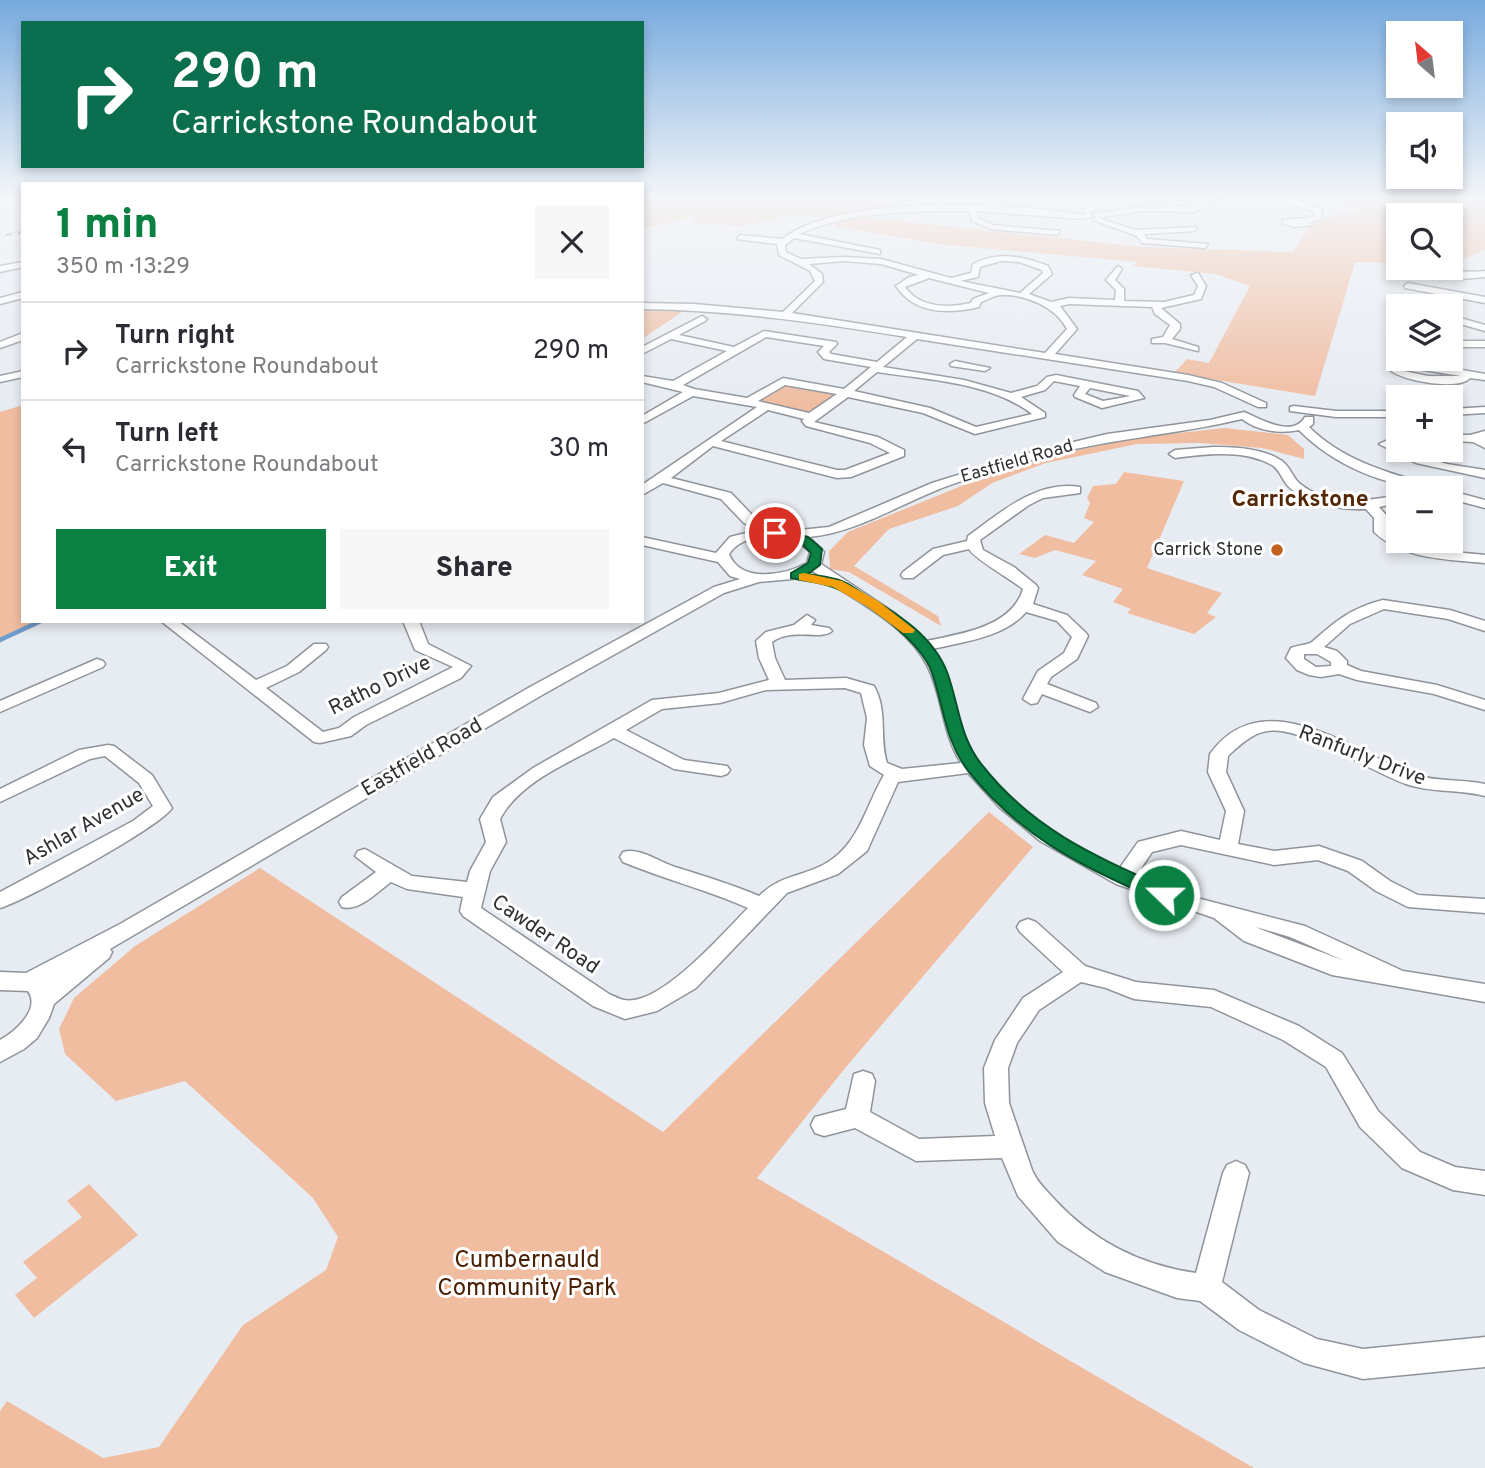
<!DOCTYPE html>
<html lang="en">
<head>
<meta charset="utf-8">
<style>
	body { margin:0; font-family:Overpass,sans-serif; background:#f7f7f7; color:#2b2b33; height:100vh; display:flex; flex-direction:column; font-size:26px; white-space:nowrap }
	* { box-sizing:border-box; margin:0 }
	p { font-size:23px; color:#7c7c81 }
	.icon { flex:none; width:38px; height:38px; fill:none; stroke:currentColor; stroke-width:2; stroke-linecap:round; stroke-linejoin:round }
	.map { position:relative; flex:1; overflow:hidden }
	.sheet { position:absolute; left:21px; top:182px; width:623px; height:441px; display:flex; flex-direction:column; background:#fff; border-radius:0px; box-shadow:0 4px 10px #0003 }
	.sheet>* { flex:none }
	.guide { position:absolute; left:21px; top:21px; width:623px; height:147px; border-radius:0px; box-shadow:0 4px 10px #0003; background:#0b6e4f; color:#fff; overflow:hidden }
	.needle { width:46px; rotate:332deg }
	.fabs { position:absolute; left:1386px; top:21px; display:grid; gap:14px }
	.fabs a { display:grid; place-items:center; width:77px; height:77px; border-radius:0px; background:#fff; box-shadow:0 4px 10px #0003; font-size:35px }
	.pin { position:absolute; display:grid; place-items:center; width:60px; height:60px; color:#fff; margin:-30px; border:4px solid #fff; border-radius:50%; box-shadow:0 2px 7px #0007 }
	.me { position:absolute; width:77px; margin:-38px; rotate:292deg; stroke-linejoin:round; filter:drop-shadow(0 0 5px #0008) }
	.turn { display:flex; align-items:center; gap:24px; height:147px; padding:0 35px; font-size:32px }
	.turn .icon { width:91px; height:91px; stroke-width:2.5 }
	.turn b { display:block; font-size:49px; line-height:60px }
	.round { display:grid; place-items:center; flex:none; width:74px; height:74px; border-radius:0px; background:#f7f7f7 }
	.summary { display:flex; align-items:center; justify-content:space-between; height:119px; padding:0 35px }
	h1 { font-size:42px; font-weight:800; line-height:52px; color:#0b8043 }
	.action { display:flex; gap:14px; margin-top:auto; padding:14px 35px }
	.action a { flex:1; height:80px; border-radius:0px; background:#0b8043; color:#fff; font-size:28px; font-weight:800; line-height:80px; text-align:center }
	.action a+a { background:#f7f7f7; color:#2b2b33 }
	ul { padding:0; list-style:none }
	li { display:flex; align-items:center; gap:21px; height:98px; padding:0 35px; border-top:2px solid #e1e1e2 }
	li div { flex:1 }
	li b { display:block; font-size:26px }
	li em { font-style:normal }
	.map>svg:first-child { display:block }
	.green { fill:#f0bda1 }
	.lines { fill:none; stroke-linecap:round; stroke-linejoin:round }
	.stream { stroke:#6e9ccf; stroke-width:4.5 }
	.minor-casing { stroke:#8f949a; stroke-width:3 }
	.minor { fill:#fff; fill-rule:evenodd }
	.rail-casing { stroke:#777b7e; stroke-width:2.5 }
	.rail { stroke:#fff; stroke-width:2; stroke-dasharray:6; stroke-linecap:butt }
	.route { fill:#0b8043; stroke:#07532c; stroke-width:2 }
	.slow { fill:#f59e0b }
	.poi-dot { fill:#c1611c; stroke:#fff; stroke-width:2.5 }
	.labels { text-anchor:middle; dominant-baseline:central; stroke-width:6; stroke-linejoin:round; paint-order:stroke }
	.far-street-label { font-size:18px; fill:#2e3032; stroke:#fff }
	.far-poi-label { font-size:18px; fill:#2e3032; stroke:#fff; text-anchor:end }
	.street-label { font-size:21px; fill:#2e3032; stroke:#fff }
	.far-district-label { font-size:23px; font-weight:bold; fill:#532605; stroke:#fff }
	.near-park-label { font-size:24px; fill:#4a2104; stroke:#fff }
</style>
</head>
<body>
<div class="map">
<svg width="1485" height="1468" viewBox="0 0 1485 1468">
	<rect width="100%" height="100%" fill="#e7ecf2"/>
	<path class="green" d="M 642,198 L 917,198 L 886,200 L 892,211 L 828,217 L 782,217 L 741,226 L 697,223 L 691,220 L 696,218 L 693,217 L 642,229 Z
		M 1327,198 L 1485,198 L 1485,250 L 1451,264 L 1451,215 L 1398,215 L 1398,263 L 1347,262 L 1355,263 L 1315,396 L 1174,373 L 1187,359 L 1209,363 L 1250,286 L 1216,274 L 1132,266 L 1138,262 L 938,244 L 834,226 L 835,221 L 862,217 L 1142,247 L 1293,252 L 1313,222 L 1362,209 Z
		M 642,309 L 647,310 L 685,310 L 642,339 Z
		M 784,384 L 830,392 L 834,396 L 817,406 L 818,408 C 802,416 781,407 764,403 L 761,399 L 779,390 L 778,388 Z
		M 23,405 L 23,621 L 39,621 L 36,626 L 0,642 L 0,412 Z
		M 1225,428 L 1288,435 L 1304,449 L 1304,459 L 1262,448 L 1200,443 L 1137,444 L 1046,463 L 992,483 L 958,506 L 889,529 L 854,566 L 938,616 L 941,626 L 849,572 L 830,569 L 829,551 L 848,532 L 991,474 L 1072,451 L 1142,437 Z
		M 1124,472 L 1184,481 L 1147,568 L 1222,593 L 1207,613 L 1216,617 L 1194,634 L 1127,613 L 1131,609 L 1113,602 L 1123,589 L 1082,575 L 1096,561 L 1055,550 L 1035,558 L 1019,554 L 1045,535 L 1074,543 L 1094,522 L 1084,518 L 1090,503 L 1087,498 L 1093,486 L 1116,484 Z
		M 989,812 L 1033,847 L 846,1067 L 757,1178 L 1254,1468 L 0,1468 L 0,1411 L 7,1401 L 103,1458 L 159,1447 L 243,1325 L 326,1270 L 338,1237 L 313,1198 L 185,1081 L 116,1101 L 65,1054 L 59,1029 L 74,998 L 135,946 L 260,868 L 663,1132 Z
		M 89,1184 L 138,1235 L 34,1318 L 15,1295 L 37,1278 L 23,1262 L 82,1217 L 67,1201 Z"/>
	<g class="lines">
		<path class="stream" d="M 0,640 L 41,621"/>
		<g class="minor-casing">
			<path id="minor" d="M 1100,198 L 1107,198 L 1101,207 L 1090,212 L 1091,217 L 1082,219 L 976,211 L 978,218 L 993,225 L 1060,231 L 1057,235 L 991,229 L 972,221 L 969,211 C 912,211 852,211 799,234 L 880,250 L 880,254 L 794,238 L 785,245 L 786,252 L 801,259 L 844,257 L 881,259 L 951,278 L 971,273 L 973,264 C 997,251 1023,256 1048,266 L 1052,274 L 1029,294 L 1051,302 L 1069,298 L 1115,300 L 1116,290 L 1106,280 L 1118,266 L 1122,269 L 1115,280 L 1124,289 L 1124,301 L 1164,302 L 1194,295 L 1198,286 L 1191,275 L 1198,273 L 1206,286 L 1201,299 L 1161,308 L 1180,324 L 1180,329 L 1172,339 L 1198,347 L 1198,351 L 1165,343 L 1152,343 L 1152,339 L 1163,337 L 1170,325 L 1155,314 L 1152,307 L 1069,304 L 1060,306 L 1077,329 L 1055,354 L 1188,375 L 1222,383 L 1266,403 L 1266,407 L 1258,407 L 1214,387 L 1188,381 L 917,339 L 883,367 L 964,380 L 1011,393 L 1037,386 L 1047,377 L 1056,375 L 1138,391 L 1144,398 L 1102,408 L 1075,397 L 1074,395 L 1080,386 L 1054,381 L 1045,390 L 1021,397 L 1045,413 L 1045,417 L 975,434 L 923,413 L 848,397 L 814,422 L 878,437 L 904,450 L 904,456 L 851,477 L 837,478 L 713,446 L 671,478 L 731,493 L 754,517 L 778,529 L 790,531 L 829,527 L 932,483 L 1032,452 L 1107,434 L 1210,420 L 1244,412 C 1259,418 1293,439 1305,417 L 1313,417 L 1313,424 L 1309,427 C 1342,460 1388,473 1431,485 L 1433,488 C 1386,488 1332,464 1299,430 C 1279,434 1258,431 1242,419 C 1175,435 1105,439 1039,458 C 1005,468 969,477 937,490 C 895,507 854,533 809,537 L 824,552 L 821,564 L 896,614 L 926,641 C 960,634 1012,627 1023,589 C 1012,580 973,558 969,549 L 943,555 L 913,578 L 903,578 L 901,575 L 903,572 L 933,549 L 967,541 L 968,536 C 1000,513 1036,480 1080,487 L 1080,493 L 1043,498 L 1029,505 L 980,540 L 983,550 L 1014,567 L 1036,585 L 1038,588 L 1033,604 L 1067,615 L 1086,633 L 1088,636 L 1077,659 L 1051,677 L 1047,684 L 1096,703 L 1098,707 L 1090,712 L 1042,694 L 1037,703 L 1031,704 L 1023,699 L 1038,671 L 1064,653 L 1072,637 L 1057,621 L 1026,612 C 1005,637 963,642 933,649 C 954,676 953,709 966,739 C 992,800 1062,841 1119,869 L 1138,842 L 1181,831 L 1220,840 L 1226,811 L 1208,772 L 1210,754 C 1264,679 1354,753 1416,775 C 1437,782 1462,779 1485,784 L 1485,796 C 1459,789 1431,793 1406,784 C 1370,772 1302,725 1267,731 C 1253,733 1241,744 1231,753 L 1228,756 L 1226,772 L 1244,811 L 1238,844 L 1274,851 L 1319,846 L 1362,861 L 1390,881 L 1418,895 L 1485,899 L 1485,913 L 1408,907 L 1376,891 L 1348,871 L 1318,860 L 1274,865 L 1181,845 L 1152,852 L 1136,876 L 1193,897 L 1305,926 L 1403,971 L 1485,984 L 1485,1002 L 1332,975 L 1244,941 L 1214,918 L 1116,884 L 1040,841 L 999,807 L 968,773 L 898,782 L 867,851 L 838,874 L 787,893 L 696,988 L 657,1011 L 625,1019 L 593,1006 L 463,916 L 460,911 L 463,897 L 407,889 L 391,882 C 377,892 359,912 342,907 L 339,902 L 342,897 L 376,872 L 355,856 L 358,851 L 365,849 L 412,876 L 467,882 L 470,871 L 486,842 L 480,819 L 493,797 L 533,768 L 652,700 L 719,693 L 769,680 L 759,658 L 756,641 L 766,632 L 794,625 L 807,615 L 815,620 L 811,625 L 829,628 L 832,631 C 821,641 793,627 772,642 L 775,658 L 785,680 L 846,678 L 874,686 C 888,711 879,737 887,763 L 902,769 L 961,763 C 942,733 943,698 928,667 C 906,622 851,600 813,571 L 792,579 L 759,582 L 724,593 L 542,695 L 110,949 L 112,952 L 109,958 L 54,1004 L 49,1018 L 37,1038 L 24,1049 L 0,1062 L 0,1040 C 15,1032 41,1009 28,991 L 0,990 L 0,972 L 26,973 L 120,924 L 530,687 L 714,587 L 740,579 L 730,576 L 718,562 L 642,545 L 642,537 L 716,553 L 730,537 L 758,530 L 744,523 L 721,499 L 663,483 L 642,495 L 642,485 L 757,407 L 693,396 L 642,424 L 642,416 L 683,392 L 642,382 L 642,376 L 673,381 L 727,351 L 671,339 L 642,354 L 642,347 L 702,316 L 707,319 L 705,321 L 679,335 L 734,347 L 764,331 L 836,342 L 837,344 L 829,352 L 831,354 L 877,362 L 907,337 C 819,323 732,310 642,309 L 642,303 L 694,304 L 783,312 L 815,281 L 810,271 L 779,255 L 777,244 L 737,239 L 740,235 L 782,239 C 842,193 1010,203 1085,215 L 1083,209 ZM 844,261 L 881,264 L 919,275 L 909,277 L 896,286 C 915,315 949,314 979,307 L 981,302 C 987,300 995,295 1001,295 C 1025,294 1056,307 1067,329 L 1045,353 L 792,313 L 823,282 L 822,274 L 809,264 ZM 1001,261 L 1019,262 L 1042,270 L 1043,273 L 1020,293 L 960,281 L 978,277 L 980,267 ZM 929,278 L 989,293 L 973,299 L 971,303 C 948,308 920,308 905,287 ZM 766,337 L 824,346 L 818,352 L 824,359 L 871,367 L 844,389 L 783,378 L 747,398 L 694,389 L 683,385 ZM 877,372 C 928,380 991,382 1032,414 L 976,427 L 930,408 L 854,391 ZM 785,385 L 837,394 L 809,413 L 758,401 ZM 1090,388 L 1130,396 L 1131,396 L 1103,401 L 1085,394 ZM 768,410 L 804,419 L 802,421 L 806,426 L 870,443 L 890,453 L 845,470 L 837,470 L 721,441 ZM 772,537 C 787,538 799,541 810,552 L 807,563 C 785,575 741,584 729,554 C 739,539 755,537 772,537 ZM 845,688 L 861,693 L 867,718 L 864,745 L 870,766 L 884,775 C 865,807 859,846 823,865 C 799,877 779,876 759,896 C 731,884 704,876 675,867 C 659,862 640,847 623,852 L 620,857 L 623,862 C 664,879 707,890 748,908 C 724,932 660,1007 624,1000 C 619,999 614,996 609,994 L 481,908 L 490,871 L 506,842 L 500,819 C 521,779 576,760 614,738 L 674,769 L 721,776 L 727,774 L 730,770 L 727,766 L 684,760 L 626,730 L 662,709 L 720,703 L 766,690 ZM 1256,927 L 1290,937 L 1345,961 L 1260,929 Z
				M 1179,198 L 1199,202 L 1244,198 L 1207,205 L 1194,212 L 1142,211 L 1098,218 L 1135,230 L 1197,227 L 1194,231 L 1144,234 L 1147,239 L 1208,244 L 1205,248 L 1142,243 L 1137,236 L 1093,220 L 1096,218 L 1094,214 L 1142,207 L 1197,206 Z
				M 1272,198 L 1296,200 L 1322,209 L 1321,218 L 1310,223 L 1312,225 L 1295,227 L 1283,224 L 1283,220 C 1294,217 1303,220 1314,217 L 1315,212 Z
				M 23,262 L 23,267 L 0,272 L 0,266 Z
				M 1420,268 C 1443,267 1460,274 1485,271 L 1485,277 L 1462,279 Z
				M 1408,283 L 1485,297 L 1485,303 L 1405,288 L 1404,286 Z
				M 23,292 L 23,298 L 0,304 L 0,298 Z
				M 1451,319 L 1464,319 L 1485,325 L 1485,331 L 1464,325 L 1451,325 Z
				M 23,333 L 23,340 L 0,348 L 0,342 Z
				M 1451,341 L 1485,341 L 1485,347 L 1451,347 Z
				M 955,361 L 990,368 L 985,371 L 951,366 L 950,364 Z
				M 1417,362 L 1485,374 L 1485,380 L 1470,378 C 1459,391 1402,381 1390,370 L 1402,364 ZM 1417,369 L 1461,376 L 1428,376 L 1404,371 Z
				M 23,371 L 23,377 L 0,382 L 0,376 Z
				M 1294,406 L 1336,411 L 1398,411 L 1398,417 L 1336,417 L 1290,411 L 1290,407 Z
				M 1485,407 L 1485,413 L 1451,415 L 1451,409 Z
				M 1485,431 L 1485,448 L 1473,442 L 1451,441 L 1451,435 L 1470,435 Z
				M 1398,435 L 1398,443 L 1395,444 L 1398,450 L 1447,464 L 1485,470 L 1485,478 L 1416,463 L 1379,444 Z
				M 1213,447 C 1235,447 1263,448 1282,461 C 1290,467 1292,476 1299,483 C 1326,506 1366,502 1398,495 L 1398,503 L 1379,507 L 1388,517 L 1386,528 C 1412,552 1449,551 1485,555 L 1485,563 C 1446,559 1404,560 1374,532 L 1374,518 L 1366,509 C 1341,510 1307,505 1289,487 C 1282,480 1280,470 1272,465 C 1244,449 1205,454 1175,458 L 1169,454 L 1175,450 Z
				M 1451,491 L 1485,500 L 1485,508 L 1451,499 Z
				M 1383,600 L 1450,610 L 1485,621 L 1485,631 L 1448,619 L 1384,609 L 1350,624 L 1324,647 L 1337,651 L 1347,661 L 1347,665 L 1361,671 L 1437,685 L 1485,700 L 1485,710 L 1434,694 L 1357,680 L 1339,674 L 1321,677 L 1309,675 L 1297,670 L 1286,658 L 1291,648 C 1298,645 1308,645 1312,642 C 1336,621 1351,608 1383,600 ZM 1304,654 L 1317,654 L 1331,662 L 1331,666 L 1316,667 L 1304,659 Z
				M 161,621 L 178,621 L 256,680 L 287,666 L 314,644 L 326,644 L 328,647 L 326,650 L 299,672 L 266,688 L 323,732 L 339,728 L 354,717 L 453,667 L 415,650 L 403,621 L 419,621 L 428,644 L 471,666 L 461,678 L 366,725 L 351,736 L 320,743 L 314,742 Z
				M 97,659 L 103,661 L 105,664 L 103,667 L 0,712 L 0,701 Z
				M 108,745 L 114,746 L 152,775 L 172,808 C 160,827 25,901 0,908 L 0,892 L 133,821 L 153,806 L 139,783 L 105,756 L 90,759 L 0,802 L 0,789 L 79,750 Z
				M 1028,919 L 1036,922 L 1085,966 L 1136,982 L 1214,990 L 1299,1026 L 1342,1053 L 1378,1111 L 1420,1152 L 1455,1167 L 1485,1171 L 1485,1195 L 1453,1190 L 1402,1168 L 1360,1127 L 1326,1067 L 1283,1040 L 1211,1007 L 1134,999 L 1106,988 L 1081,982 L 1039,1010 L 1017,1043 L 1008,1068 L 1009,1103 L 1032,1170 C 1037,1182 1046,1190 1055,1200 C 1093,1241 1140,1265 1196,1273 L 1223,1173 L 1227,1165 L 1236,1161 L 1245,1165 L 1249,1173 L 1222,1282 L 1259,1310 L 1317,1339 L 1363,1349 L 1485,1337 L 1485,1367 L 1363,1379 L 1304,1363 L 1239,1330 L 1200,1301 L 1177,1298 L 1105,1272 L 1058,1242 L 1018,1196 L 1002,1158 L 916,1161 L 855,1128 L 824,1136 L 815,1133 L 811,1125 L 815,1117 L 846,1109 L 854,1074 L 863,1071 L 872,1074 L 875,1081 L 870,1112 L 919,1139 L 995,1136 L 985,1103 L 984,1068 L 995,1040 L 1023,998 L 1063,972 L 1020,932 L 1017,927 L 1020,922 Z"/>
		</g>
		<use href="#minor" class="minor"/>
		<g class="rail-casing">
			<path id="rail" d="M 0,236 L 23,232"/>
		</g>
		<use href="#rail" class="rail"/>
	</g>
	<linearGradient id="sky" x2="0" y2="1"><stop stop-color="#77aade"/><stop offset="0.49" stop-color="#f4f6f9"/><stop offset="1" stop-color="#f4f6f9" stop-opacity="0"/></linearGradient>
	<rect width="1485" height="404" fill="url(#sky)"/>
	<path class="route" d="M 775,529 L 808,537 L 822,549 L 820,565 L 808,574 C 818,576 829,577 839,580 C 849,583 858,591 867,596 C 898,614 933,636 947,672 C 959,704 959,737 982,765 C 1034,831 1097,857 1171,890 L 1173,895 L 1171,900 L 1157,900 C 1080,864 1025,841 969,772 C 945,742 944,707 932,673 C 922,642 863,598 833,587 C 820,582 804,581 791,578 L 791,573 L 808,563 L 811,553 L 800,542 L 770,535 L 769,533 Z"/>
	<path class="slow" d="M 804,573 L 842,581 L 878,601 L 915,630 L 913,633 L 903,633 L 868,607 L 833,587 L 799,580 L 799,574 Z"/>
	<circle class="poi-dot" cx="1277" cy="550" r="7"/>
	<g class="labels">
		<g class="far-street-label">
			<text transform="translate(1017 462) rotate(-16)">Eastfield Road</text>
		</g>
		<g class="far-poi-label">
			<text x="1263" y="550">Carrick Stone</text>
		</g>
		<g class="street-label">
			<text transform="translate(380 686) rotate(-26)">Ratho Drive</text>
			<text transform="translate(1362 756) rotate(21)">Ranfurly Drive</text>
			<text transform="translate(422 758) rotate(-30)">Eastfield Road</text>
			<text transform="translate(84 827) rotate(-30)">Ashlar Avenue</text>
			<text transform="translate(545 935) rotate(34)">Cawder Road</text>
		</g>
		<g class="far-district-label">
			<text x="1300" y="500">Carrickstone</text>
		</g>
		<g class="near-park-label">
			<text x="527" y="1261">Cumbernauld<tspan x="527" dy="28">Community Park</tspan></text>
		</g>
	</g>
</svg>
<div class="fabs">
<a><svg class="needle" viewBox="-14 -14 28 28"><path d="M0-13l5 13h-10z" fill="#e53935"/><path d="M0 13l5-13h-10z" fill="#7c7c81"/></svg></a>
<a><svg class="icon" aria-label="sound" viewBox="0 0 24 24"><path d="M4 9h4l5-4v14l-5-4H4zM17 9q2 3 0 6"/></svg></a>
<a><svg class="icon" aria-label="search" viewBox="0 0 24 24"><circle cx="10" cy="10" r="6"/><path d="M15 15l6 6"/></svg></a>
<a><svg class="icon" aria-label="layers" viewBox="0 0 24 24"><path d="M12 4l9 5-9 5-9-5zM3 14l9 5 9-5"/></svg></a>
<a>+</a>
<a>−</a>
</div>
<div class="pin" style="left:775px;top:533px;background:#d93025"><svg class="icon" aria-label="arrive" viewBox="0 0 24 24"><path d="M6 21V4h12l-3 4 3 4H6"/></svg></div>
<svg class="me" style="left:1164px;top:895px" viewBox="-20 -20 40 40"><circle r="17" fill="#0b8043" stroke="#fff" stroke-width="3"/><path d="M0-11L8 9 0 5-8 9z" fill="#fff"/></svg>
<div class="guide">
<div class="turn"><svg class="icon" aria-label="right" viewBox="0 0 24 24"><path d="M7 20v-9h11M14 6l5 5-5 5"/></svg><div><b>290 m</b>Carrickstone Roundabout</div></div>
</div>
<section class="sheet">
<div class="summary"><div><h1>1 min</h1><p>350 m · 13:29</p></div><a class="round"><svg class="icon" aria-label="close" viewBox="0 0 24 24"><path d="M6 6l12 12M18 6L6 18"/></svg></a></div>
<ul>
<li><svg class="icon" aria-label="right" viewBox="0 0 24 24"><path d="M7 20v-9h11M14 6l5 5-5 5"/></svg><div><b>Turn right</b><p>Carrickstone Roundabout</p></div><em>290 m</em></li>
<li><svg class="icon" aria-label="left" viewBox="0 0 24 24"><path d="M17 20v-9H6M10 6l-5 5 5 5"/></svg><div><b>Turn left</b><p>Carrickstone Roundabout</p></div><em>30 m</em></li>
</ul>
<div class="action"><a>Exit</a><a>Share</a></div>
</section>
</div>
</body>
</html>
